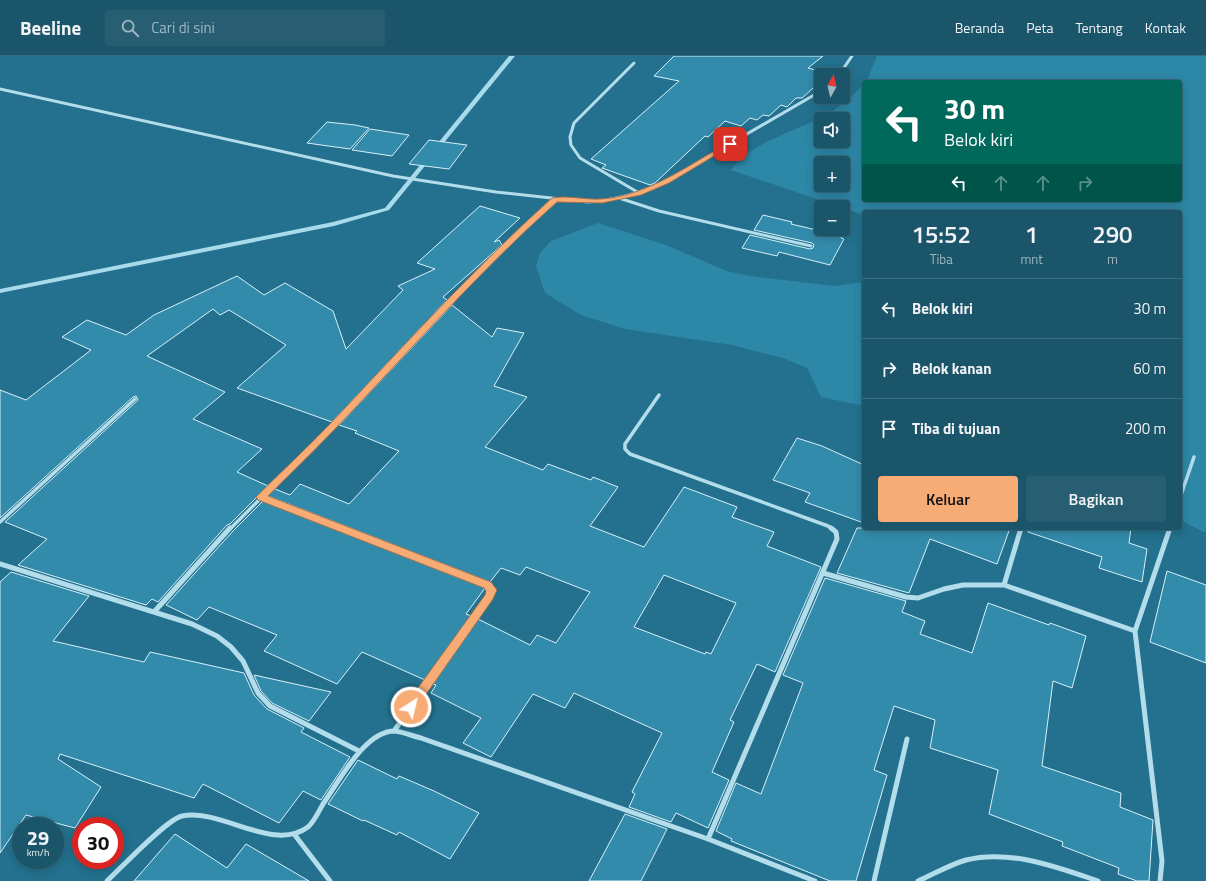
<!DOCTYPE html>
<html lang="id">
<head>
<meta charset="utf-8">
<style>
	body { margin:0; font-family:"Titillium Web",sans-serif; background:#275e72; color:#f1f3f6; height:100vh; display:flex; flex-direction:column; font-size:15px; white-space:nowrap }
	* { box-sizing:border-box; margin:0 }
	p { font-size:13px; color:#9fb7c1 }
	.icon { flex:none; width:22px; height:22px; fill:none; stroke:currentColor; stroke-width:2; stroke-linecap:round; stroke-linejoin:round }
	.map { position:relative; flex:1; overflow:hidden }
	.side { position:absolute; left:862px; top:154px; width:320px; height:320px; display:flex; flex-direction:column; background:#1a556a; border-radius:4px; box-shadow:0 2px 10px #0003,0 0 0 1px #386b7e }
	.side>* { flex:none }
	.top-card { position:absolute; left:862px; top:24px; width:320px; height:122px; border-radius:4px; box-shadow:0 2px 10px #0003,0 0 0 1px #386b7e; background:#00695c; color:#fff; overflow:hidden }
	.needle { width:26px; rotate:8deg }
	.tools { position:absolute; left:814px; top:12px; display:grid; gap:8px }
	.tools a { display:grid; place-items:center; width:36px; height:36px; border-radius:4px; background:#1a556a; box-shadow:0 2px 10px #0003,0 0 0 1px #386b7e; font-size:20px }
	.speed { position:absolute; left:12px; top:761px; display:flex; gap:8px; font-size:20px; font-weight:700; text-align:center }
	.speed>* { display:grid; place-content:center; width:52px; height:52px; border-radius:50%; background:#1a556a; box-shadow:0 2px 10px #0003,0 0 0 1px #386b7e; line-height:1 }
	.speed small { font-size:10px; font-weight:400 }
	.speed .limit { border:6px solid #d22; background:#fff; color:#111 }
	.pin { position:absolute; display:grid; place-items:center; width:34px; height:34px; color:#fff; margin:-17px; border-radius:8px; box-shadow:0 2px 6px #0006 }
	.me { position:absolute; width:44px; margin:-22px; rotate:35deg; stroke-linejoin:round; filter:drop-shadow(0 0 3px #0008) }
	.turn { display:flex; align-items:center; gap:14px; height:84px; padding:0 16px; font-size:18px }
	.turn .icon { width:52px; height:52px; stroke-width:2.5 }
	.turn b { display:block; font-size:28px; line-height:34px }
	.lanes { display:flex; align-items:center; height:38px; padding:0 16px; background:#0003; justify-content:center; gap:20px; direction:ltr }
	.lanes .off { opacity:.35 }
	.eta { display:flex; justify-content:space-evenly; align-items:center; height:68px; text-align:center }
	.eta b { font-size:24px; font-weight:600; line-height:28px }
	.primary-button { display:flex; gap:8px; margin-top:auto; padding:8px 16px }
	.primary-button a { flex:1; height:46px; border-radius:4px; background:#f7ac75; color:#111; font-size:16px; font-weight:600; line-height:46px; text-align:center }
	.primary-button a+a { background:#275e72; color:#f1f3f6 }
	ul { padding:0; list-style:none }
	li { display:flex; align-items:center; gap:12px; height:60px; padding:0 16px; border-top:1px solid #386b7e }
	li div { flex:1 }
	li b { display:block; font-size:15px }
	li em { font-style:normal }
	header { display:flex; align-items:center; gap:24px; box-sizing:border-box; height:56px; padding:0 20px; background:#1a556a; border-bottom:1px solid #386b7e }
	header strong { font-size:19px }
	nav { display:flex; gap:22px; margin-inline-start:auto; font-size:14px }
	.search { width:280px; height:36px; background:#275e72; display:flex; align-items:center; gap:10px; box-sizing:border-box; padding:0 14px; border-radius:4px; color:#9fb7c1; font-size:15px }
	.map>svg:first-child { display:block }
	.green { fill:#2d87a6; fill-rule:evenodd }
	.lines { fill:none; stroke-linecap:round; stroke-linejoin:round }
	.stream { fill:#a7dbec; fill-rule:evenodd }
	.building { fill:#338bab; stroke:#d8f0f9; fill-rule:evenodd }
	.minor-far2 { stroke:#b3ddeb; stroke-width:3 }
	.minor-far1 { stroke:#b3ddeb; stroke-width:3.5 }
	.minor { stroke:#b3ddeb; stroke-width:5 }
	.route { fill:#f7ac75; stroke:#a1704c }
</style>
</head>
<body>
<header>
<strong>Beeline</strong>
<div class="search"><svg class="icon" aria-label="search" viewBox="0 0 24 24"><circle cx="10" cy="10" r="6"/><path d="M15 15l6 6"/></svg>Cari di sini</div>
<nav><a>Beranda</a><a>Peta</a><a>Tentang</a><a>Kontak</a></nav>
</header>
<div class="map">
<svg width="1206" height="825" viewBox="0 0 1206 825">
	<rect width="100%" height="100%" fill="#23718e"/>
	<path class="green" d="M 877,0 L 1206,0 L 1206,477 L 1180,464 L 1180,156 L 864,156 L 864,159 L 731,114 C 746,89 797,74 823,61 C 838,53 853,39 864,28 L 864,144 L 1180,144 L 1180,26 L 866,26 ZM 821,63 L 843,63 L 843,85 L 821,85 ZM 821,107 L 843,107 L 843,129 L 821,129 Z
		M 598,167 L 666,189 L 727,215 L 750,220 L 835,230 L 864,226 L 864,350 L 821,341 L 807,312 L 783,302 L 732,289 L 625,273 L 581,259 L 545,237 L 536,210 L 540,197 L 551,185 Z"/>
	<g class="lines">
		<path class="stream" d="M 509,0 L 515,0 L 389,154 L 334,170 L 0,237 L 0,233 L 333,166 L 385,152 Z"/>
	</g>
	<path class="building" d="M 674,0 L 823,0 L 808,12 L 829,18 L 821,19 L 821,25 L 802,42 L 796,42 L 787,51 L 781,49 L 769,60 L 763,59 L 757,64 L 750,62 L 741,70 L 725,65 L 708,81 L 705,80 L 655,127 L 650,129 L 602,112 L 606,109 L 591,103 L 679,25 L 654,20 Z
		M 327,66 L 355,69 L 369,72 L 350,93 L 307,87 Z
		M 370,73 L 409,79 L 392,100 L 352,94 Z
		M 429,84 L 467,89 L 449,113 L 409,108 Z
		M 480,150 L 520,162 L 494,186 L 499,184 L 502,189 L 443,241 L 447,244 L 332,366 L 237,332 L 286,289 L 229,254 L 220,259 L 213,253 L 147,300 L 225,336 L 193,363 L 262,393 L 237,416 L 268,430 L 230,468 L 227,469 L 158,546 L 152,543 L 146,549 L 18,509 L 47,483 L 5,466 L 138,344 L 136,340 L 133,341 L 0,462 L 0,334 L 26,344 L 91,294 L 62,281 L 87,264 L 126,279 L 154,259 L 237,220 L 264,239 L 285,227 L 333,255 L 346,293 L 403,234 L 398,230 L 435,213 L 417,207 Z
		M 763,159 L 792,166 L 791,168 L 842,180 L 841,182 L 844,183 L 830,209 L 779,196 L 777,200 L 742,192 L 750,179 L 810,193 L 813,192 L 814,189 L 812,187 L 754,174 Z
		M 452,249 L 492,281 L 497,272 L 524,277 L 494,330 L 527,341 L 485,391 L 543,414 L 548,408 L 591,424 L 593,421 L 618,431 L 590,470 L 644,491 L 684,431 L 737,451 L 732,461 L 774,476 L 767,490 L 821,511 L 775,616 L 757,608 L 730,664 L 734,666 L 712,716 L 729,724 L 708,772 L 676,757 L 671,766 L 629,751 L 635,738 L 632,736 L 662,677 L 574,637 L 565,652 L 533,638 L 491,701 L 463,687 L 481,662 L 431,637 L 436,629 L 433,628 L 478,563 L 530,589 L 537,579 L 556,587 L 590,536 L 526,511 L 520,519 L 501,512 L 490,526 L 268,440 L 275,433 L 290,439 L 300,428 L 349,448 L 399,395 L 355,377 L 357,375 L 339,369 ZM 664,519 L 736,547 L 711,598 L 706,596 L 705,598 L 634,571 Z
		M 797,382 L 822,390 L 864,409 L 864,467 L 805,446 L 810,437 L 773,424 Z
		M 263,445 L 485,532 L 466,558 L 471,560 L 425,624 L 362,596 L 337,628 L 264,595 L 277,579 L 209,551 L 197,564 L 166,549 L 233,475 Z
		M 857,472 L 1010,472 L 997,508 L 930,483 L 909,537 L 837,517 Z
		M 1029,472 L 1131,472 L 1129,487 L 1147,493 L 1142,526 L 1099,512 L 1102,501 L 1028,476 Z
		M 1167,515 L 1206,529 L 1206,607 L 1150,586 Z
		M 11,516 L 89,540 L 53,585 L 144,606 L 150,596 L 244,617 L 254,639 L 267,653 L 304,672 L 301,676 L 350,701 L 321,744 L 303,735 L 279,767 L 203,728 L 194,742 L 60,698 L 58,703 L 101,731 L 75,772 L 26,759 L 0,797 L 0,526 Z
		M 825,522 L 906,545 L 902,556 L 925,565 L 920,578 L 972,597 L 988,547 L 1049,569 L 1050,567 L 1086,580 L 1072,632 L 1053,625 L 1042,710 L 1121,737 L 1120,751 L 1153,764 L 1149,825 L 1137,825 L 1118,818 L 1119,812 L 1062,790 L 1063,786 L 989,758 L 998,714 L 930,692 L 935,664 L 894,650 L 874,714 L 887,719 L 856,825 L 830,825 L 731,785 L 732,783 L 716,775 L 736,727 L 761,738 L 803,627 L 783,619 Z
		M 254,619 L 331,636 L 309,665 L 272,647 L 261,635 Z
		M 358,704 L 397,723 L 399,720 L 434,735 L 479,757 L 450,803 L 399,776 L 397,779 L 364,764 L 363,765 L 328,748 Z
		M 625,758 L 667,773 L 641,825 L 589,825 Z
		M 175,778 L 227,812 L 246,788 L 309,825 L 134,825 Z"/>
	<g class="lines">
		<path class="minor-far2" d="M 634,7 L 574,67 L 570,81 L 571,89 L 580,102 L 639,137
			M 839,19 L 852,0
			M 0,33 L 393,120 L 496,136 L 588,146 C 617,144 640,137 666,125 L 821,35
			M 619,142 L 659,155 L 811,190
			M 489,205 L 555,143"/>
		<path class="minor-far1" d="M 659,339 L 625,388 L 625,393 L 630,398 L 828,470 L 832,473
			M 261,441 L 344,473
			M 1180,442 L 1194,401
			M 0,466 L 135,343
			M 230,473 L 331,372 L 490,204"/>
		<path class="minor" d="M 341,472 L 488,529 L 492,534 L 490,540 L 394,675
			M 0,508 L 192,568 L 217,580 L 231,591 L 243,605 L 258,637 L 270,650 L 359,695
			M 823,517 L 906,541 L 918,542 L 944,533 L 963,529 L 1004,529 L 1135,575
			M 1004,529 L 1021,472
			M 154,556 L 230,472
			M 294,778 L 330,825
			M 708,783 L 837,483 L 836,476 L 831,472
			M 107,825 C 121,812 167,763 182,760 C 221,752 273,797 308,771 C 314,766 319,755 323,748 C 338,727 365,674 395,675 C 403,676 413,680 421,682 L 708,783 L 815,825
			M 874,825 L 907,683
			M 918,825 C 934,818 949,809 966,804 C 1010,793 1057,811 1098,825
			M 1160,825 L 1162,805 L 1135,575 L 1170,472"/>
	</g>
	<path class="route" d="M 728,87 L 734,88 L 669,127 L 641,139 L 602,147 L 557,146 C 477,217 408,297 334,374 C 313,396 290,418 268,440 L 491,526 L 497,534 L 493,543 L 415,654 L 411,656 L 407,654 L 406,651 L 407,647 L 485,539 L 486,535 L 484,532 L 258,444 L 256,441 L 258,439 C 281,416 306,393 329,369 C 402,292 473,213 552,142 C 568,139 585,144 601,143 C 645,141 691,108 728,87 Z"/>
</svg>
<div class="tools">
<a><svg class="needle" viewBox="-14 -14 28 28"><path d="M0-13l5 13h-10z" fill="#e53935"/><path d="M0 13l5-13h-10z" fill="#9fb7c1"/></svg></a>
<a><svg class="icon" aria-label="sound" viewBox="0 0 24 24"><path d="M4 9h4l5-4v14l-5-4H4zM17 9q2 3 0 6"/></svg></a>
<a>+</a>
<a>−</a>
</div>
<div class="speed"><div>29<small>km/h</small></div><div class="limit">30</div></div>
<div class="pin" style="left:730px;top:88px;background:#d93025"><svg class="icon" aria-label="arrive" viewBox="0 0 24 24"><path d="M6 21V4h12l-3 4 3 4H6"/></svg></div>
<svg class="me" style="left:411px;top:651px" viewBox="-20 -20 40 40"><circle r="17" fill="#f7ac75" stroke="#fff" stroke-width="3"/><path d="M0-11L8 9 0 5-8 9z" fill="#fff"/></svg>
<div class="top-card">
<div class="turn"><svg class="icon" aria-label="left" viewBox="0 0 24 24"><path d="M17 20v-9H6M10 6l-5 5 5 5"/></svg><div><b>30 m</b>Belok kiri</div></div>
<div class="lanes"><svg class="icon" aria-label="left" viewBox="0 0 24 24"><path d="M17 20v-9H6M10 6l-5 5 5 5"/></svg><svg class="icon off" aria-label="ahead" viewBox="0 0 24 24"><path d="M12 20V5M6 11l6-6 6 6"/></svg><svg class="icon off" aria-label="ahead" viewBox="0 0 24 24"><path d="M12 20V5M6 11l6-6 6 6"/></svg><svg class="icon off" aria-label="right" viewBox="0 0 24 24"><path d="M7 20v-9h11M14 6l5 5-5 5"/></svg></div>
</div>
<section class="side">
<div class="eta">
<div><b>15:52</b><p>Tiba</p></div>
<div><b>1</b><p>mnt</p></div>
<div><b>290</b><p>m</p></div>
</div>
<ul>
<li><svg class="icon" aria-label="left" viewBox="0 0 24 24"><path d="M17 20v-9H6M10 6l-5 5 5 5"/></svg><div><b>Belok kiri</b></div><em>30 m</em></li>
<li><svg class="icon" aria-label="right" viewBox="0 0 24 24"><path d="M7 20v-9h11M14 6l5 5-5 5"/></svg><div><b>Belok kanan</b></div><em>60 m</em></li>
<li><svg class="icon" aria-label="arrive" viewBox="0 0 24 24"><path d="M6 21V4h12l-3 4 3 4H6"/></svg><div><b>Tiba di tujuan</b></div><em>200 m</em></li>
</ul>
<div class="primary-button"><a>Keluar</a><a>Bagikan</a></div>
</section>
</div>
</body>
</html>
